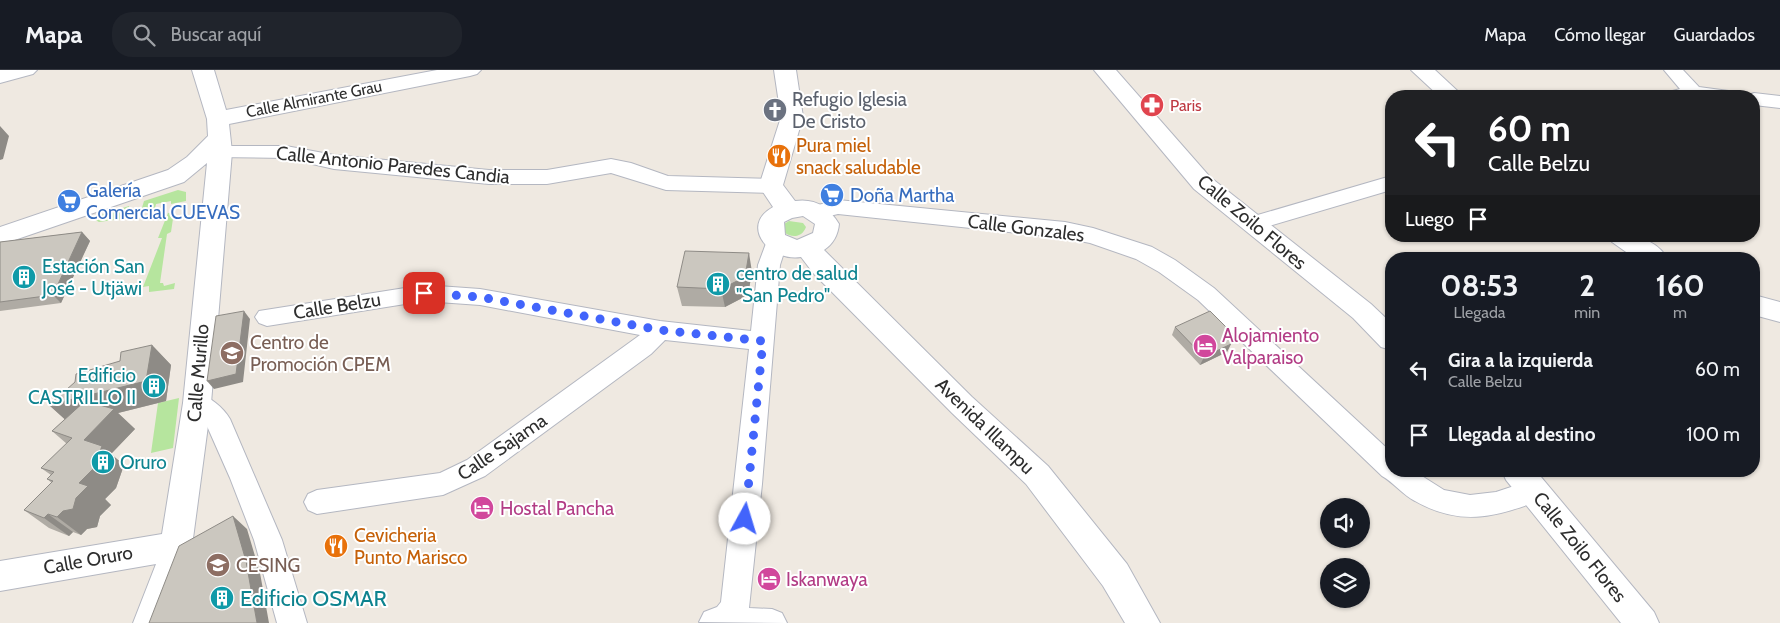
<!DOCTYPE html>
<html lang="es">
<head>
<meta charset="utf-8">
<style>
	body { margin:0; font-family:Cabin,sans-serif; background:#20242c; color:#f1f3f6; height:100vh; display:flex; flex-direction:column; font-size:19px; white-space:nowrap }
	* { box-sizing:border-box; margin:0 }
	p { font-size:16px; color:#9ea1a6 }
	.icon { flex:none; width:28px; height:28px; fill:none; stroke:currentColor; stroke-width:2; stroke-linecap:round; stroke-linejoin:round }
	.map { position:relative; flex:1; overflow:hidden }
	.details { position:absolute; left:1385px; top:182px; width:375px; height:225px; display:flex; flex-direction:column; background:#171b24; border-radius:20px; box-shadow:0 1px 4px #0004 }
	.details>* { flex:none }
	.top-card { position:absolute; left:1385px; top:20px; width:375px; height:152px; border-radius:20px; box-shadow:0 1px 4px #0004; background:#202124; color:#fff; overflow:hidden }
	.fabs { position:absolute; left:1320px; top:428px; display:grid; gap:10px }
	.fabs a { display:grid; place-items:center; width:50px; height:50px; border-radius:50%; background:#171b24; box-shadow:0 1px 4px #0004; font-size:25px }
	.pin { position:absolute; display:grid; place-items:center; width:42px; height:42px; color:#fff; margin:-21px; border-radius:10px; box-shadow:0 2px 8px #0006 }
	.me { position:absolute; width:55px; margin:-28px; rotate:6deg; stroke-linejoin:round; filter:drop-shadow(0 0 4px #0008) }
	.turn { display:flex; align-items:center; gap:18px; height:105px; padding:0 20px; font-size:22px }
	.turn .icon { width:65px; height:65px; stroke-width:2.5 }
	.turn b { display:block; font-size:35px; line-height:42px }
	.then { display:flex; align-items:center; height:48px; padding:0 20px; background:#0003; gap:10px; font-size:19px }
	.eta { display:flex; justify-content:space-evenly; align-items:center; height:85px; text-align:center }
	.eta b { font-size:30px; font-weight:700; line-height:35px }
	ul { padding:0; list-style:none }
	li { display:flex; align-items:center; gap:15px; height:65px; padding:0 20px }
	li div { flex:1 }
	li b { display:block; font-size:19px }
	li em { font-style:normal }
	header { display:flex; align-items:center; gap:30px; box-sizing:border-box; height:70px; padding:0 25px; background:#171b24; border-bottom:1px solid #363941 }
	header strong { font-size:24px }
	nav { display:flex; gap:28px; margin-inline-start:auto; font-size:18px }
	.search { width:350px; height:45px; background:#20242c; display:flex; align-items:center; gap:12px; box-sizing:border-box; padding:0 18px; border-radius:20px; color:#9ea1a6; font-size:19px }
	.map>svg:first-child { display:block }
	.green { fill:#b6e59e }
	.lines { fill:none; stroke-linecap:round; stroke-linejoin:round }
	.street-casing { stroke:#b4b7c1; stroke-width:2 }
	.secondary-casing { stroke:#b4b7c1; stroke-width:2 }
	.street { fill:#fff; fill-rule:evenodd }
	.secondary { fill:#fff; fill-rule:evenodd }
	.wall { fill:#afaba4 }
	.shaded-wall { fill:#8e8b86 }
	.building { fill:#cbc7bf; stroke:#8e8b86 }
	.route { stroke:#4264fb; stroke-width:9; stroke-dasharray:0 16.2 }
	.labels { text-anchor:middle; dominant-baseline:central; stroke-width:4; stroke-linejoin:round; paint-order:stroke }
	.far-street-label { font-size:16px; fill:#2e2e2e; stroke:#fff }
	.far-health-label { font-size:16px; fill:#be3a42; stroke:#fff; text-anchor:start }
	.worship-label { font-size:19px; fill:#5b616d; stroke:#fff; text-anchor:start }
	.food-label { font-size:19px; fill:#c56008; stroke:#fff; text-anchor:start }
	.street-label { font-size:19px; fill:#2e2e2e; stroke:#fff }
	.shop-label { font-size:19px; fill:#366cbe; stroke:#fff; text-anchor:start }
	.culture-label { font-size:19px; fill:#0d838f; stroke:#fff; text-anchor:start }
	.hotel-label { font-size:19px; fill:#b23c85; stroke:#fff; text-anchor:start }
	.education-label { font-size:19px; fill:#785e54; stroke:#fff; text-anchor:start }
	.near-culture-label { font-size:22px; fill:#0d838f; stroke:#fff; text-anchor:start }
</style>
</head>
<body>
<header>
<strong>Mapa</strong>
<div class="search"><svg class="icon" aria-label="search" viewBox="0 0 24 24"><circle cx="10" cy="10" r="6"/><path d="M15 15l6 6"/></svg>Buscar aquí</div>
<nav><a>Mapa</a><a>Cómo llegar</a><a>Guardados</a></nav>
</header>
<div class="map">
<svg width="1780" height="553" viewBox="0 0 1780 553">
	<rect width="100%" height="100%" fill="#efe9e1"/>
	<path class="green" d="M 178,120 L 186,122 L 186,131 L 171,134 L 171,131 L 156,134 L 155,138 L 141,141 L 144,131 Z
		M 129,136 L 130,142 L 128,148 L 99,152 L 92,148 Z
		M 174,142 L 171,162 L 167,164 L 160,213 L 163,213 L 164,216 L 175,213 L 174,219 L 149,222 L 149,216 L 143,217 L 162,168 L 158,168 L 168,143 Z
		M 789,151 L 803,153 L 806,157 C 802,168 791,168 784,162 L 784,154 Z
		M 179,328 L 173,378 L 151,383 L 158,333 Z"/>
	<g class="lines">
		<g class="street-casing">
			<path id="street" d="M 1664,0 L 1683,0 L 1699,17 L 1736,22 L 1738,26 L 1667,26 L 1669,22 L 1680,19 Z
				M 1754,23 L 1780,26 L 1780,38 L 1754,35 L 1754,26 L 1746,26 Z
				M 220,76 L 286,76 L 334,85 L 489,100 L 547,100 L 611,89 L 631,93 L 668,106 L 771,109 L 778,111 L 781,116 L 778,121 L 771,123 L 666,120 L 611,103 L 547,114 L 489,114 L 334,99 L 286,88 L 213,87 L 210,82 L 213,77 Z
				M 1391,106 L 1391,120 L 1252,161 L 1244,159 L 1241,154 L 1244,149 Z
				M 838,130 L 1065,152 L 1093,158 L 1152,177 L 1175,190 L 1214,218 L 1391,382 L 1391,401 L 1414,401 L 1444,420 L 1470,425 L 1496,422 L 1535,409 L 1544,413 L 1548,421 L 1544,429 C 1497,446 1463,458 1415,431 C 1403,425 1393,412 1382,406 L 1198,230 L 1159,202 L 1136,189 L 1090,173 L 1065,168 L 838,144 L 817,149 L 810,147 L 806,142 L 810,137 Z
				M 776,165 L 784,168 L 787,173 L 780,195 L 762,414 L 749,538 L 772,539 L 782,543 L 787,553 L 699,552 L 704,542 L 717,537 L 721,532 L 749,279 L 665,270 L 651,284 L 485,406 L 443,425 L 317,444 L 308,440 L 304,432 L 308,424 L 317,420 L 440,403 L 467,390 L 640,265 L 480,235 L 424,231 L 267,256 L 259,253 L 255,247 L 259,241 L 424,215 L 480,219 L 660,251 L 751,261 L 758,195 L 768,168 Z
				M 197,323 C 210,327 223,337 230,349 L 282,470 L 307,553 L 277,553 L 254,470 L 230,408 L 207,356 L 188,340 L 185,333 L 188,326 Z"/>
		</g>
		<g class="secondary-casing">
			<path id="secondary" d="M 0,0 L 37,0 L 33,4 L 0,13 Z
				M 192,0 L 214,0 L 226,40 L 437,0 L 481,0 L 477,4 L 470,6 L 229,54 L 232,82 L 211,333 L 192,476 L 187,498 L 167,553 L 133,553 L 156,494 L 0,521 L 0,491 L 162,464 L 183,333 L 207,93 L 184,112 L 0,175 L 0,157 L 168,100 L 187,87 L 208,66 L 207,49 Z
				M 774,0 L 796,0 L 803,47 L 783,115 L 795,131 C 815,128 829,137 839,154 C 838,165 833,174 824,180 L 972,327 L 1048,396 L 1127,494 L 1160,553 L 1125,553 L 1103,516 L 1026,414 L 952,343 L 814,204 L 801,187 C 770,192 739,156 773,137 L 759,116 L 781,47 ZM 803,146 L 815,154 L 813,163 L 797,170 L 785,165 L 784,152 L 792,148 Z
				M 1094,0 L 1116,0 L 1210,107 L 1371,234 L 1391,253 L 1391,280 L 1381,277 L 1353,248 L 1194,119 Z
				M 1411,0 L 1435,0 L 1463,26 L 1439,26 Z
				M 1609,166 C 1632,166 1654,166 1668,189 L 1636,189 L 1612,172 Z
				M 1754,225 L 1780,232 L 1780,252 L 1754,245 Z
				M 1502,401 L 1536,401 L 1654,542 L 1659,553 L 1621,553 L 1506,410 Z"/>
		</g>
		<use href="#street" class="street"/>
		<use href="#secondary" class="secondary"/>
	</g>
	<path class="wall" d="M 82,162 L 90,171 L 61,233 L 0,241 L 0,172 Z
		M 752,202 L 748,225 L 725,237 L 682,236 L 677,217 Z
		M 1175,257 L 1231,274 L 1227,282 L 1200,295 L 1172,265 Z
		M 152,275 L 171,295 L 166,331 L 118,343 L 135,359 L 111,384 L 124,395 L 116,418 L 105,429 L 111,435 L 100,446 L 97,457 L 87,459 L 81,465 L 73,462 L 69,466 L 49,458 L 24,440 L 52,413 L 47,409 L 51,405 L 41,398 L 67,374 L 52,361 L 65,349 L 49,335 L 120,291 Z"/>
	<path class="shaded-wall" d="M 0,56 L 9,66 L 3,89 L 0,90 Z
		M 82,162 L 90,171 L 61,233 L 53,225 Z
		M 749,183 L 752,202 L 748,225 L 725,237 L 721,219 Z
		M 244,241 L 250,249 L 243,312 L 214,319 L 207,311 Z
		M 1231,274 L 1227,282 L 1200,295 L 1204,287 Z
		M 152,275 L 171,295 L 166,331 L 118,343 L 135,359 L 111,384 L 124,395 L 116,418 L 105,429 L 111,435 L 100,446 L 97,457 L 87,459 L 81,465 L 57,447 L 63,441 L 79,413 L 84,370 L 71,355 L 49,335 Z
		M 48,444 L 73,462 L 69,466 L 44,448 Z
		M 233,446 L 247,459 L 260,503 L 269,553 L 257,553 Z"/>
	<path class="building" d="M 82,162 L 53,225 L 0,232 L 0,172 Z
		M 685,181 L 749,183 L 745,207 L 721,219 L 677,217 Z
		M 244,241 L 236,304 L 207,311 L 216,246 Z
		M 1210,241 L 1231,262 L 1231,274 L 1204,287 L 1175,257 Z
		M 152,275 L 146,311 L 49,335 L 75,312 L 76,304 L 120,291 L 121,282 Z
		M 85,331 L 114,339 L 84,370 L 102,376 L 93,399 L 79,413 L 88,416 L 76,428 L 73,439 L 63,441 L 57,447 L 48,444 L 44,448 L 24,440 L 53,411 L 47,409 L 54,402 L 41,398 L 72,368 L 52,361 Z
		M 233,446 L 246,491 L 257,553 L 149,553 L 179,476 Z"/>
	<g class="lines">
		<path class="route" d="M 424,223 L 480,227 L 660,260 L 763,271 L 745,449"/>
	</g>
	<defs>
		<g id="pharmacy-disc" transform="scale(1.25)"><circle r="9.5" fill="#e0444e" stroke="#fff"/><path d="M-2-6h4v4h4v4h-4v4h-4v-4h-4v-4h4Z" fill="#fff"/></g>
		<g id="church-disc" transform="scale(1.25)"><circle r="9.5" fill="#6b7280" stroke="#fff"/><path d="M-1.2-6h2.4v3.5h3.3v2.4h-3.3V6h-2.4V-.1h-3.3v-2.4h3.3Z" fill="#fff"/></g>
		<g id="restaurant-disc" transform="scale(1.25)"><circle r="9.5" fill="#e8710a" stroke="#fff"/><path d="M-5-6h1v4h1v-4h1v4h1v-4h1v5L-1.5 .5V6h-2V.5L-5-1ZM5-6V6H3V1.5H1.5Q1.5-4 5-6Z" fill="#fff"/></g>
		<g id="supermarket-disc" transform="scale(1.25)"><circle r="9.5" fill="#3f7fe0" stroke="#fff"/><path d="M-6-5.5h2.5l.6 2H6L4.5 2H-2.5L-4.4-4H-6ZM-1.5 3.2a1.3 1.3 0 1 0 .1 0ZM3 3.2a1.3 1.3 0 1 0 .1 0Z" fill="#fff"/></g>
		<g id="building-disc" transform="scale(1.25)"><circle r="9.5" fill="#0f9aa8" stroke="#fff"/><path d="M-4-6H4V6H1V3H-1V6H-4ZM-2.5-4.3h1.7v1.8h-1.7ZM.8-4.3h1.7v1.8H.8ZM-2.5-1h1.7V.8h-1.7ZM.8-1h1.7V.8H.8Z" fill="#fff"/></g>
		<g id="hotel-disc" transform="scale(1.25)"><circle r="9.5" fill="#d1479c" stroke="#fff"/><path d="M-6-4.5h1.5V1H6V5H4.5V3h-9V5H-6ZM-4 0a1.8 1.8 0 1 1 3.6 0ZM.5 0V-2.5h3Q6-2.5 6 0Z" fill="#fff"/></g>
		<g id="university-disc" transform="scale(1.25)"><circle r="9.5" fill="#8d6e63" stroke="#fff"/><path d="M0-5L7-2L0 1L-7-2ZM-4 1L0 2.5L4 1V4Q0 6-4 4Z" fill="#fff"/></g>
		<g id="school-disc" transform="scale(1.25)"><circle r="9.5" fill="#8d6e63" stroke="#fff"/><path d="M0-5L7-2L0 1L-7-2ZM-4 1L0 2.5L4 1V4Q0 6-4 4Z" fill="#fff"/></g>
	</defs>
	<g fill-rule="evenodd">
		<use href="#pharmacy-disc" x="1152" y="35"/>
		<use href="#church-disc" x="775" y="40"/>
		<use href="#restaurant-disc" x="779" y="86"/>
		<use href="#supermarket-disc" x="832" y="125"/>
		<use href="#supermarket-disc" x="69" y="131"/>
		<use href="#building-disc" x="24" y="207"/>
		<use href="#building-disc" x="718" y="214"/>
		<use href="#hotel-disc" x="1205" y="276"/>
		<use href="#university-disc" x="232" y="283"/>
		<use href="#building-disc" x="154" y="316"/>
		<use href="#building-disc" x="103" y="392"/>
		<use href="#hotel-disc" x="482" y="438"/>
		<use href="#restaurant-disc" x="336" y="476"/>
		<use href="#school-disc" x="218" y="495"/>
		<use href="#hotel-disc" x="769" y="509"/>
		<use href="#building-disc" x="222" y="528"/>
	</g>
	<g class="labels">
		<g class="far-street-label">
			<text transform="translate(314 29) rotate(-11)">Calle Almirante Grau</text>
		</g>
		<g class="far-health-label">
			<text x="1170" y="35">Paris</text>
		</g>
		<g class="worship-label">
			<text x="792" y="29">Refugio Iglesia<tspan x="792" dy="22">De Cristo</tspan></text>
		</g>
		<g class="food-label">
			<text x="796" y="75">Pura miel<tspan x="796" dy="22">snack saludable</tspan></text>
			<text x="354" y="465">Cevicheria<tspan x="354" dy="22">Punto Marisco</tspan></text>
		</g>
		<g class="street-label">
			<text transform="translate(393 95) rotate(6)">Calle Antonio Paredes Candia</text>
			<text transform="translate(1252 152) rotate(40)">Calle Zoilo Flores</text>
			<text transform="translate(1026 158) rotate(7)">Calle Gonzales</text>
			<text transform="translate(337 236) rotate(-9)">Calle Belzu</text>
			<text transform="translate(198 303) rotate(-85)">Calle Murillo</text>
			<text transform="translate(985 356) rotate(44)">Avenida Illampu</text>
			<text transform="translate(502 377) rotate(-34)">Calle Sajama</text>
			<text transform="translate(1580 477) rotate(51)">Calle Zoilo Flores</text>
			<text transform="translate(88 490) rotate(-10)">Calle Oruro</text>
		</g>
		<g class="shop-label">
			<text x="86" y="120">Galería<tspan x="86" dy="22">Comercial CUEVAS</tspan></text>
			<text x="850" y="125">Doña Martha</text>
		</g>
		<g class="culture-label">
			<text x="42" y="196">Estación San<tspan x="42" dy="22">José - Utjäwi</tspan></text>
			<text x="736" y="203">centro de salud<tspan x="736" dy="22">"San Pedro"</tspan></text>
			<text x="136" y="305" text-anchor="end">Edificio<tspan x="136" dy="22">CASTRILLO II</tspan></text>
			<text x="120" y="392">Oruro</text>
		</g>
		<g class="hotel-label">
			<text x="1222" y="265">Alojamiento<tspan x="1222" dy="22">Valparaiso</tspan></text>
			<text x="500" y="438">Hostal Pancha</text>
			<text x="786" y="509">Iskanwaya</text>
		</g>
		<g class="education-label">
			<text x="250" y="272">Centro de<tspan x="250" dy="22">Promoción CPEM</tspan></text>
			<text x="236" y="495">CESING</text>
		</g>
		<g class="near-culture-label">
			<text x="240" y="528">Edificio OSMAR</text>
		</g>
	</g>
</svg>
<div class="fabs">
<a><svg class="icon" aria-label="sound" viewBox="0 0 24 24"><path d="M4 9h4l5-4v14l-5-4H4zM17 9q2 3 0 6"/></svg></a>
<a><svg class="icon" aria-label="layers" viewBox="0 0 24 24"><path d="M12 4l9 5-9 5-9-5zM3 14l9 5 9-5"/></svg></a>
</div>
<div class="pin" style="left:424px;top:223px;background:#d93025"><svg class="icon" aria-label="arrive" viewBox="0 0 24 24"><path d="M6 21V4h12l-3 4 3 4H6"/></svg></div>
<svg class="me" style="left:745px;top:449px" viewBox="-20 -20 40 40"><circle r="19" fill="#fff"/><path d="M0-13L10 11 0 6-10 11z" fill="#4264fb"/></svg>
<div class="top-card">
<div class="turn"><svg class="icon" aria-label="left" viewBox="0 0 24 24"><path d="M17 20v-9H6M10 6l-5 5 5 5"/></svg><div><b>60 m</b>Calle Belzu</div></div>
<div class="then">Luego<svg class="icon" aria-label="arrive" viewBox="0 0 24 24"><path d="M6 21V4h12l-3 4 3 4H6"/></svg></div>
</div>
<section class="details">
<div class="eta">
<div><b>08:53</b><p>Llegada</p></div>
<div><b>2</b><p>min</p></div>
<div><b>160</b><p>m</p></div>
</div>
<ul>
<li><svg class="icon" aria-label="left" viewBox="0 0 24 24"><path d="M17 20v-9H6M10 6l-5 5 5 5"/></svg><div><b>Gira a la izquierda</b><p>Calle Belzu</p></div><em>60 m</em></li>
<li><svg class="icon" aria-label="arrive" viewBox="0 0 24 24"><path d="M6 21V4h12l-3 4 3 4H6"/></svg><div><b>Llegada al destino</b></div><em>100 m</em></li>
</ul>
</section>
</div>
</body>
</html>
